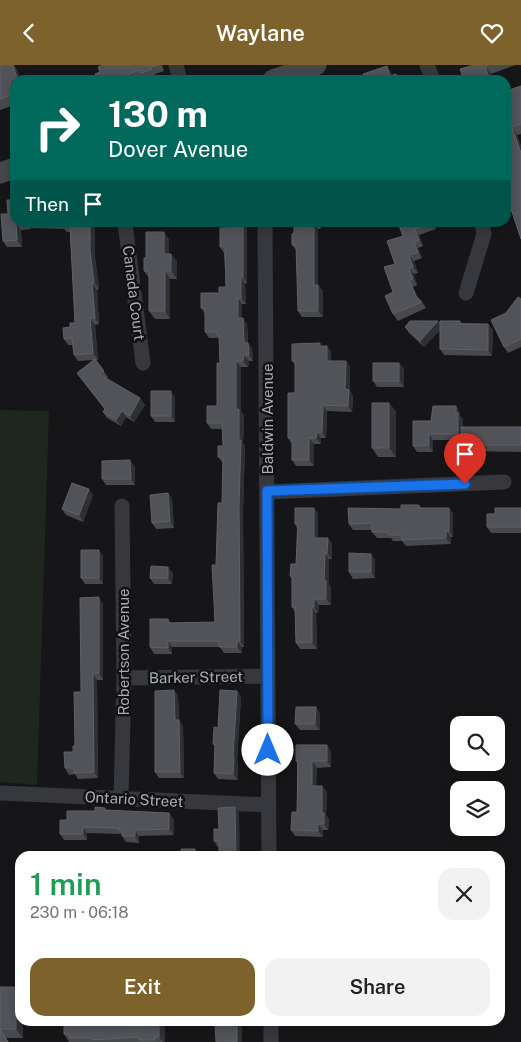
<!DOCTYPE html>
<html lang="en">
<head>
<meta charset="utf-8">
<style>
	body { margin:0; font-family:"Public Sans",sans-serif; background:#f2f2f2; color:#202124; height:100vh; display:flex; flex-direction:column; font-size:19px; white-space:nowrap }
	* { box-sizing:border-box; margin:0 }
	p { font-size:16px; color:#757577 }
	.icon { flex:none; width:28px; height:28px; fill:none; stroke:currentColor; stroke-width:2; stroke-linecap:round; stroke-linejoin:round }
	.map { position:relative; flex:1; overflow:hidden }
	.drawer { position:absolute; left:15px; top:786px; width:490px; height:175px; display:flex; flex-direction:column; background:#fff; border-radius:15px; box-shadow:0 2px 8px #0003 }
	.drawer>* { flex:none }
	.top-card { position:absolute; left:10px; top:10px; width:501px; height:152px; border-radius:15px; box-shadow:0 2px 8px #0003; background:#00695c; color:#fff; overflow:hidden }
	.buttons { position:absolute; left:450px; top:651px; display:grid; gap:10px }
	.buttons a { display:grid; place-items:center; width:55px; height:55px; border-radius:10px; background:#fff; box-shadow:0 2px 8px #0003; font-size:25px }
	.pin { position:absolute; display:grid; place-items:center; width:42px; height:42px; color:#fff; margin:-51px -21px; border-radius:50% 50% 50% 0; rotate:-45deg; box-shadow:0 0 5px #0007 }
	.pin .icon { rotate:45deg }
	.me { position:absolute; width:55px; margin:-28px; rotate:0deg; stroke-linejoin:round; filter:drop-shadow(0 0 4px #0008) }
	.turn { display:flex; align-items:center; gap:18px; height:105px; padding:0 15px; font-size:22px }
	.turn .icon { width:65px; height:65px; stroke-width:2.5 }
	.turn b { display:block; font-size:35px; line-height:42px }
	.then { display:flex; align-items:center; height:48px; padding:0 15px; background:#0003; gap:10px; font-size:19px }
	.round { display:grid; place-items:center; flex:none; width:52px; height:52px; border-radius:15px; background:#f2f2f2 }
	.summary { display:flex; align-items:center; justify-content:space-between; height:85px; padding:0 15px }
	h1 { font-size:30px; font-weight:600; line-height:38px; color:#1e9e55 }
	.primary-button { display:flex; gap:10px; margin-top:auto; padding:10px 15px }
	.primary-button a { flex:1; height:58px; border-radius:15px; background:#7e622b; color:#fff; font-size:20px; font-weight:600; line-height:58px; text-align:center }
	.primary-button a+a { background:#f2f2f2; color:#202124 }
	header { display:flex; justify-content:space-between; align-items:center; height:65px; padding:0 15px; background:#7e622b; color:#fff; font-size:22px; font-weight:600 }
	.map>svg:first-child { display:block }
	.green { fill:#1e261f }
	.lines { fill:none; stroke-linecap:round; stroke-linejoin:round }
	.minor { stroke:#37383d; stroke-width:15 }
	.secondary { stroke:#45474d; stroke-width:21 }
	.wall { fill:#47494d }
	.shaded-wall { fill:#2f3033 }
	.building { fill:#525359; stroke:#5f6168 }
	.route-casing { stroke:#114b97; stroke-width:12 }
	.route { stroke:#1a73e8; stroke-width:9 }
	.labels { text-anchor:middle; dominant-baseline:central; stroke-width:5; stroke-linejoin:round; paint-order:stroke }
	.street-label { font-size:15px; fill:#a8adb8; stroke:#111113 }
</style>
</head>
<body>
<header><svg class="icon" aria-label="back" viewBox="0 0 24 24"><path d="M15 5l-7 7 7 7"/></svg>Waylane<svg class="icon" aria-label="heart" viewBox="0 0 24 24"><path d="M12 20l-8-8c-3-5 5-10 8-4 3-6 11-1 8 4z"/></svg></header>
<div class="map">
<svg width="521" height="977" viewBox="0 0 521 977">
	<rect width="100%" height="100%" fill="#161618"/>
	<path class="green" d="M 0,345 L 49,346 L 37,720 L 0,717 Z"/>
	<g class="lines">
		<path class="minor" d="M 176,0 L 180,15
			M 427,0 L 433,15
			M 125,158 L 143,298
			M 265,158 L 269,791
			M 466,228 L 484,169 L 482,158
			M 267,427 L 504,417
			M 124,613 L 268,611
			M 0,728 L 269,740
			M 121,733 L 124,613 L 122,441
			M 271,956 L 271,977"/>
		<path class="secondary" d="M 273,15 L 316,0
			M 0,108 L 15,103"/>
	</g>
	<path class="wall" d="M 0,0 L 14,0 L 17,5 L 21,15 L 15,15 L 15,40 L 0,45 Z
		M 103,0 L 162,0 L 164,6 L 155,9 L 156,11 L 145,14 L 143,11 L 133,15 L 98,15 Z
		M 474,0 L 515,0 L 491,9 L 493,15 L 464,15 Z
		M 521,21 L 521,69 L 517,70 L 521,81 L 521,174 L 509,137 L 506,133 L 506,26 Z
		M 15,158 L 95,158 L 95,192 L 99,224 L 97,225 L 99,259 L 95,260 L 98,295 L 95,295 L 108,312 L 106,313 L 145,340 L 134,357 L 126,352 L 121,361 L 107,353 L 103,347 L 105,344 L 77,308 L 94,295 L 78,296 L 74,290 L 73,280 L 68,280 L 64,274 L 70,262 L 75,258 L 70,167 L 67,167 L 64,164 L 31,163 L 31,164 L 21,165 L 22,182 L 7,182 L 3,176 Z
		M 226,158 L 247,158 L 247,218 L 245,219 L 246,239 L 242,239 L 242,253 L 247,259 L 248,278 L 252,284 L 253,296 L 249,296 L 248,302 L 241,302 L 241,346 L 244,351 L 243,378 L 245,381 L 243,446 L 244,582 L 242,582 L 242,588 L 224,588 L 220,582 L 172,582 L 172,589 L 154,589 L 150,582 L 168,554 L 171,558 L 215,557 L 216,500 L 222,438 L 223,398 L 218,392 L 223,381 L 222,364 L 211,364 L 207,358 L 217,341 L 220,298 L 219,273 L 209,273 L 205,267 L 205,249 L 201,243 L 226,222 L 224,188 L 220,182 L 226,163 Z
		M 299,158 L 321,158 L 321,164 L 318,164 L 318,220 L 323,226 L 323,252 L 302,252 L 298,246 L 297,186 L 292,180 L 294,168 L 299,162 Z
		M 398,158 L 433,158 L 436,164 L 419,170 L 423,181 L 418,183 L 422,193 L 414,196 L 418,208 L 414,209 L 417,220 L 413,222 L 418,233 L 422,237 L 426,243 L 398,256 L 393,249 L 393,227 L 395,199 L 403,171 Z
		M 169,174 L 169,189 L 171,189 L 177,197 L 177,214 L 170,214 L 170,254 L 155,254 L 149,246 L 149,213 L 144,206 L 146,193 Z
		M 521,234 L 521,282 L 508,288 L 504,282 L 506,248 Z
		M 440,257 L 488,259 L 493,265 L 492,291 L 444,290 L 440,284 L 440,265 L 424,282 L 409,268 L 405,262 Z
		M 322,281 L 327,281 L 331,287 L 331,296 L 346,296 L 350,302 L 350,326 L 353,331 L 352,347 L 327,346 L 326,373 L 321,373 L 321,379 L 314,379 L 314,401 L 296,401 L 292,395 L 292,379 L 288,373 L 295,328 L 295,299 L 292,296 Z
		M 399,298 L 404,304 L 404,322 L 377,322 L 373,316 Z
		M 175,332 L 175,357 L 155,357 L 151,351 Z
		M 389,338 L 396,347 L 396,392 L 378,392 L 372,383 Z
		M 456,341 L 460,348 L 460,351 L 463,354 L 463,362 L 521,362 L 521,387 L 466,386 L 462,380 L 462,375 L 433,375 L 433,387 L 417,387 L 413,381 L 431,356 Z
		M 135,402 L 135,420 L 106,420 L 102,414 Z
		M 168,428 L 172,434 L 174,463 L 156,464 L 152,458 Z
		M 93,430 L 83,457 L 66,450 L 62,444 Z
		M 419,440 L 421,443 L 449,443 L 453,449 L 453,472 L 451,472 L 451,479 L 406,481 L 402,476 L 393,476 L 391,473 L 377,473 L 372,467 L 372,465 L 353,465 L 349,459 L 401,444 Z
		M 314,443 L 318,449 L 318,473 L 328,473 L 332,479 L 332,494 L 329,494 L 329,519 L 331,522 L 331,540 L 319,540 L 318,548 L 316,548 L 317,584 L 300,584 L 296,578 L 295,547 L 292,542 L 292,514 L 290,511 L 296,499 L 297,463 L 295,459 Z
		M 521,443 L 521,468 L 491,468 L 487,462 L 495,449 Z
		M 371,489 L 375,495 L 375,513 L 353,514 L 349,507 Z
		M 103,491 L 103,519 L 85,519 L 81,513 Z
		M 173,508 L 172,519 L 154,519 L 150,513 Z
		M 103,539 L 103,615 L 97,615 L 98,713 L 78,714 L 75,709 L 69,710 L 65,703 L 73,687 L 75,681 L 81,627 Z
		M 174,625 L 178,631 L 179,655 L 183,661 L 184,713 L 159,713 L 155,707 Z
		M 237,626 L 241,632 L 237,696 L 238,698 L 238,715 L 218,714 L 214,708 L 215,681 L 213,679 L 218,663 Z
		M 316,642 L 320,649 L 320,665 L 300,665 L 295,659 Z
		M 331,686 L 331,702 L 317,703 L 316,721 L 322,721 L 327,727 L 326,750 L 329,754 L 328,765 L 323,765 L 323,772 L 295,771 L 291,765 L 297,747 L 297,698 L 296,696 Z
		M 235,742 L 239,748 L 219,782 L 218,782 L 214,776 L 219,764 Z
		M 107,745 L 174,754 L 174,770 L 139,771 L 139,778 L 126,777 L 122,771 L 122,769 L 87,768 L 87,775 L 64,775 L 60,769 L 67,755 L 95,746 Z
		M 0,922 L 20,922 L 20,956 L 23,973 L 7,973 L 0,977 Z
		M 165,962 L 165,977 L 69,977 L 64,969 Z"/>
	<path class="shaded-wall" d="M 13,0 L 14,0 L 17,5 L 21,15 L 19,15 L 17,13 Z
		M 387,1 L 391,7 L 394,15 L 390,11 Z
		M 485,1 L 491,9 L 493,15 L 490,15 Z
		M 10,15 L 15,21 L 15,29 Z
		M 512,62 L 517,70 L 521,81 L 521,88 Z
		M 16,158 L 21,165 L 22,182 L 17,175 Z
		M 90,158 L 95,158 L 95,192 L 99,224 L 94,218 L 90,186 Z
		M 243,158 L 247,158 L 247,218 L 243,212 Z
		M 314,158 L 318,164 L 318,226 L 314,220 Z
		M 317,158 L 321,158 L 321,164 Z
		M 415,164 L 419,170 L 423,181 L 419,175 Z
		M 164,167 L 169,174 L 169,197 L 164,189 Z
		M 414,177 L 418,183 L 422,193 L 418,187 Z
		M 171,189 L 177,197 L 177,214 L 171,206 Z
		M 409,190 L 414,196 L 418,208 L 413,202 Z
		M 409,203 L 414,209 L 417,220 L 413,214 Z
		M 165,206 L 170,214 L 170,254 L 165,246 Z
		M 241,212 L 245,219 L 246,239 L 241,233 Z
		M 409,215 L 413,222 L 420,237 L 416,231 Z
		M 92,218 L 97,225 L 99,259 L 95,253 Z
		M 318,220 L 323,226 L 323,252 L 318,246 Z
		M 238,233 L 242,239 L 242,259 L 238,253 Z
		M 90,253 L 95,260 L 98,295 L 93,288 Z
		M 243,253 L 247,259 L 248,279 L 248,278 L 252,284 L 253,296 L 249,290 L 244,278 Z
		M 438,256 L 443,262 L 424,282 L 420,276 Z
		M 488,259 L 493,265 L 492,291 L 488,285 Z
		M 327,281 L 331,287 L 331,302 L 327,296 Z
		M 244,290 L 249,296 L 248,302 L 243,296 Z
		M 236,296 L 241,302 L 241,346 L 244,351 L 243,378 L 245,381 L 243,446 L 244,582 L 240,576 L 239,440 L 239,375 L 236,344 Z
		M 346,296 L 350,302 L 350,326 L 353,331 L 352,347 L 348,341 L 345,324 Z
		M 399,298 L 404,304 L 404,322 L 399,316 Z
		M 171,326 L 175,332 L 175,357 L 171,351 Z
		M 140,333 L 145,340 L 134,357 L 130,351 Z
		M 389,338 L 396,347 L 396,392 L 389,383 Z
		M 323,340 L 327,346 L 326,373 L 322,367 Z
		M 456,341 L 460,348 L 460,351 L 463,354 L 463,375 L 458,369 Z
		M 122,346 L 126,352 L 121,361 L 116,355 Z
		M 317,367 L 321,373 L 321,379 L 316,373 Z
		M 429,369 L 433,375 L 433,387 L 429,380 Z
		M 309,373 L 314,379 L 314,401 L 309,395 Z
		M 130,395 L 135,402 L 135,420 L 131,414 Z
		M 89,424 L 93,430 L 83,457 L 79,450 Z
		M 168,428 L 172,434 L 174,463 L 170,456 Z
		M 314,443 L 318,449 L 318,479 L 314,473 Z
		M 449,443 L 453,449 L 453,472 L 449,466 Z
		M 446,466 L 451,472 L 451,479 L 446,473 Z
		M 328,473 L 332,479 L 332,494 L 327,488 Z
		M 99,485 L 103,491 L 103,519 L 99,513 Z
		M 325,488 L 329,494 L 329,519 L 331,522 L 331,540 L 326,534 L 324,516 Z
		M 371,489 L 375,495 L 375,513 L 371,507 Z
		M 168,502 L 173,508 L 172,519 L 168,513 Z
		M 99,532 L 103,539 L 103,615 L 99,608 Z
		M 314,534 L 319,540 L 318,548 L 314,542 Z
		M 312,542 L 316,548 L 317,584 L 312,577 Z
		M 168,576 L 172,582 L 172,589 L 168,583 Z
		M 237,576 L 242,582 L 242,588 L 237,582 Z
		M 93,609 L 97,615 L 98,713 L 94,707 Z
		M 174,625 L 178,631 L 179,661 L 175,655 Z
		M 237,626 L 241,632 L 237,696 L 238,698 L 238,715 L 233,709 L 233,692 Z
		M 316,642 L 320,649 L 320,665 L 315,659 Z
		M 179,655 L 183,661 L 184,713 L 180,707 Z
		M 327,680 L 331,686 L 331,702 L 327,696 Z
		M 312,696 L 317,703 L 316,727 L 312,721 Z
		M 322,721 L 327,727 L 326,750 L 329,754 L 328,765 L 324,759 L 322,748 Z
		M 235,742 L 239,748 L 240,791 L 236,791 Z
		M 169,748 L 174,754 L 174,770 L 169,764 Z
		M 318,759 L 323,765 L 323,772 L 318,766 Z
		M 83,762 L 87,768 L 87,775 L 83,769 Z
		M 135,765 L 139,771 L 139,778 L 135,771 Z
		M 195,784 L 199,790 L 199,791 L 195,791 Z
		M 18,937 L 20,940 L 20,956 L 23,956 L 23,973 L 16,964 L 16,942 Z
		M 159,956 L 161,956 L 165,962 L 165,977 L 163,977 L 159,972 Z
		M 237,956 L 242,956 L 242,977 L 237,977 Z"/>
	<path class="building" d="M 0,0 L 13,0 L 17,13 L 10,15 L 15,29 L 0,34 Z
		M 103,0 L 159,0 L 151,2 L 152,4 L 141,8 L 139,5 L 114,15 L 98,15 L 95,9 L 100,7 L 98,2 Z
		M 474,0 L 488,0 L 485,1 L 490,15 L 464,15 L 460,4 Z
		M 387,1 L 390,11 L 396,9 L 398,15 L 365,15 L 363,9 Z
		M 521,21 L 521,59 L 512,62 L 521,88 L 521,174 L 506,129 L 506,26 Z
		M 12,132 L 15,132 L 15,158 L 26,158 L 16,158 L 17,175 L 3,176 L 1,149 L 8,149 L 7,135 L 12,135 Z
		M 62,158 L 90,158 L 90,186 L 94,218 L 92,218 L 95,253 L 90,253 L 93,288 L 74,290 L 72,273 L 64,274 L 63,263 L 70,262 L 70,258 L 75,258 L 70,161 L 62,161 Z
		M 226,158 L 243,158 L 243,212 L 241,212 L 241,233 L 238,233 L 238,253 L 243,253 L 244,278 L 248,278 L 249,290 L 244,290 L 243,296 L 236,296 L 236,344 L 239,344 L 239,375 L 241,375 L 239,440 L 240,576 L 237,576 L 237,582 L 219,582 L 219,576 L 168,576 L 168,583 L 150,582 L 150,554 L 168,554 L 168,558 L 215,557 L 212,500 L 216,500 L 218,438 L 222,438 L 223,392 L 218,392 L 218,381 L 223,381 L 222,358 L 207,358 L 207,341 L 217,341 L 217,298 L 220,298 L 219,270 L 217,270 L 217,267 L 205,267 L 205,243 L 201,243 L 201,228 L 219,228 L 219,222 L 226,222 L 225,182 L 220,182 L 220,163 L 226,163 Z
		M 299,158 L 317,158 L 314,158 L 314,220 L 318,220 L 318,246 L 298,246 L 296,180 L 292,180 L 292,169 L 294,168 L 294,162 L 299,162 Z
		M 398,158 L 431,158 L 415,164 L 419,175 L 414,177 L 418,187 L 409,190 L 413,202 L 409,203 L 413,214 L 409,215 L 416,231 L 422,237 L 393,249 L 385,231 L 393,227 L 384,202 L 395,199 L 387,176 L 403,171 Z
		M 146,167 L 164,167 L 164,189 L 171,189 L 171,206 L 165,206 L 165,246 L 149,246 L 149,206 L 144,206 L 144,193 L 146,193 Z
		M 518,232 L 521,234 L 521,274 L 504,282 L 491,255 L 506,248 Z
		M 410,256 L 438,256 L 420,276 L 405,262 Z
		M 440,256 L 460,256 L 460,259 L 488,259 L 488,285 L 440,284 Z
		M 320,278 L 320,281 L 327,281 L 327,296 L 346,296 L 345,324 L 349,325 L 348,341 L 323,340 L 322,367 L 317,367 L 316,373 L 309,373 L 309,395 L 292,395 L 292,373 L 288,373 L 288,328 L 295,328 L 295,296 L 292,296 L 292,279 Z
		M 95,294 L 104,306 L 99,309 L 140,333 L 130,351 L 122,346 L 116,355 L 103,347 L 105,344 L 77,308 Z
		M 373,298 L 399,298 L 399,316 L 373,316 Z
		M 151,326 L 171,326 L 171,351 L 151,351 Z
		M 372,338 L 389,338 L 389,383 L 372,383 Z
		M 433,341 L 456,341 L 456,348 L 458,348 L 458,369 L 429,369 L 429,380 L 413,381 L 413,356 L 431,356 Z
		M 461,362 L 521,362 L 521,380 L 462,380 Z
		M 130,395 L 131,414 L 102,414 L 102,396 Z
		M 72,418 L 89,424 L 79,450 L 62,444 Z
		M 168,428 L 170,456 L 152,458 L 150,430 Z
		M 401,440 L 419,440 L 419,443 L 449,443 L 449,466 L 446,466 L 446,473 L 402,475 L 402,470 L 388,470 L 388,467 L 372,467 L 372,458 L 349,459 L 348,443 L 401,444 Z
		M 295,443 L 314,443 L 314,473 L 328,473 L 327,488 L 325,488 L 324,516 L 326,516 L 326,534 L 314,534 L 314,542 L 312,542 L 312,577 L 296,578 L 295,542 L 292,542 L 292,511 L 290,511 L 291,499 L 296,499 L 298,459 L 295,459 Z
		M 495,443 L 521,443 L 521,462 L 487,462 L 487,449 L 495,449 Z
		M 81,485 L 99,485 L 99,513 L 81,513 Z
		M 349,488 L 371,489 L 371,507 L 349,507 Z
		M 151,501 L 168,502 L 168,513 L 150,513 Z
		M 99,532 L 99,608 L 93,609 L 94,707 L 74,708 L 74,703 L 65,703 L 64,687 L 73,687 L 73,681 L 75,681 L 74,627 L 81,627 L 80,533 Z
		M 174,625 L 175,655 L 179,655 L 180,707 L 155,707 L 155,626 Z
		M 220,625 L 237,626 L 233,692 L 234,692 L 233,709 L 214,708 L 215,679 L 213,679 L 214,662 L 218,663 Z
		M 296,642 L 316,642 L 315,659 L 295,659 Z
		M 296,680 L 327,680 L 327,696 L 312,696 L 312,721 L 322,721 L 322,748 L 324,748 L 324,759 L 318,759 L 318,766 L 291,765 L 292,747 L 297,747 L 298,696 L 296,696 Z
		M 95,742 L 105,743 L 105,745 L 169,748 L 169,764 L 135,765 L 135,771 L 122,771 L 122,765 L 119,765 L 119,763 L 83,762 L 83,769 L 60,769 L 60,755 L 67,755 L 67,746 L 95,746 Z
		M 235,742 L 236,791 L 240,791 L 219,791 L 219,776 L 214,776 L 214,764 L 219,764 L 218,743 Z
		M 181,784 L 195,784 L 195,791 L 181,791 Z
		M 0,922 L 20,922 L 20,937 L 18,937 L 16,942 L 16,964 L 0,964 L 8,977 L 0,977 Z
		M 64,956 L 159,956 L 159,972 L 154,972 L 155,975 L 139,975 L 139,972 L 92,975 L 92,973 L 69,973 L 69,969 L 64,969 Z
		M 215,956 L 237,956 L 237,977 L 216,977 Z"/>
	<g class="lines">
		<g class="route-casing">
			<path id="route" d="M 268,685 L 267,426 L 465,419"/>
		</g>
		<use href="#route" class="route"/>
	</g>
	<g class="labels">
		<g class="street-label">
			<text transform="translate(134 228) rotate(83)">Canada Court</text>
			<text transform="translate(267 354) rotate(-90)">Baldwin Avenue</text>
			<text transform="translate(123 587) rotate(-90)">Robertson Avenue</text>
			<text transform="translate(196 612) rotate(-1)">Barker Street</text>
			<text transform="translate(134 734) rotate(3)">Ontario Street</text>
		</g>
	</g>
</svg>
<div class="buttons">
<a><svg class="icon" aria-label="search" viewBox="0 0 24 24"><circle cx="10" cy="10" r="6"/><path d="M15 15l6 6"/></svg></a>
<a><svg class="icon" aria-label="layers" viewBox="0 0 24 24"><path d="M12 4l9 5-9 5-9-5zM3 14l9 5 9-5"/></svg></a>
</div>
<div class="pin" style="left:465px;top:419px;background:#d93025"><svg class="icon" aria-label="arrive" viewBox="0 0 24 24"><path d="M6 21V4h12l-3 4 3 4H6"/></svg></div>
<svg class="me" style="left:268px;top:685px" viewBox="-20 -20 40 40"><circle r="19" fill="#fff"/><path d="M0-13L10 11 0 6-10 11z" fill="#1a73e8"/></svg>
<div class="top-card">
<div class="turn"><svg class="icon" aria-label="right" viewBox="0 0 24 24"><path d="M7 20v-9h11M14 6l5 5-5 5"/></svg><div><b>130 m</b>Dover Avenue</div></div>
<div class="then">Then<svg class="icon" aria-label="arrive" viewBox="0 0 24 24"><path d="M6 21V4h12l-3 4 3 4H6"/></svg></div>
</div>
<section class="drawer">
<div class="summary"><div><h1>1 min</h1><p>230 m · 06:18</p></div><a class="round"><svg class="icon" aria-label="close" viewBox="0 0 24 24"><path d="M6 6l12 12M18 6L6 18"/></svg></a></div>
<div class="primary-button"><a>Exit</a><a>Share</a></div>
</section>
</div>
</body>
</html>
